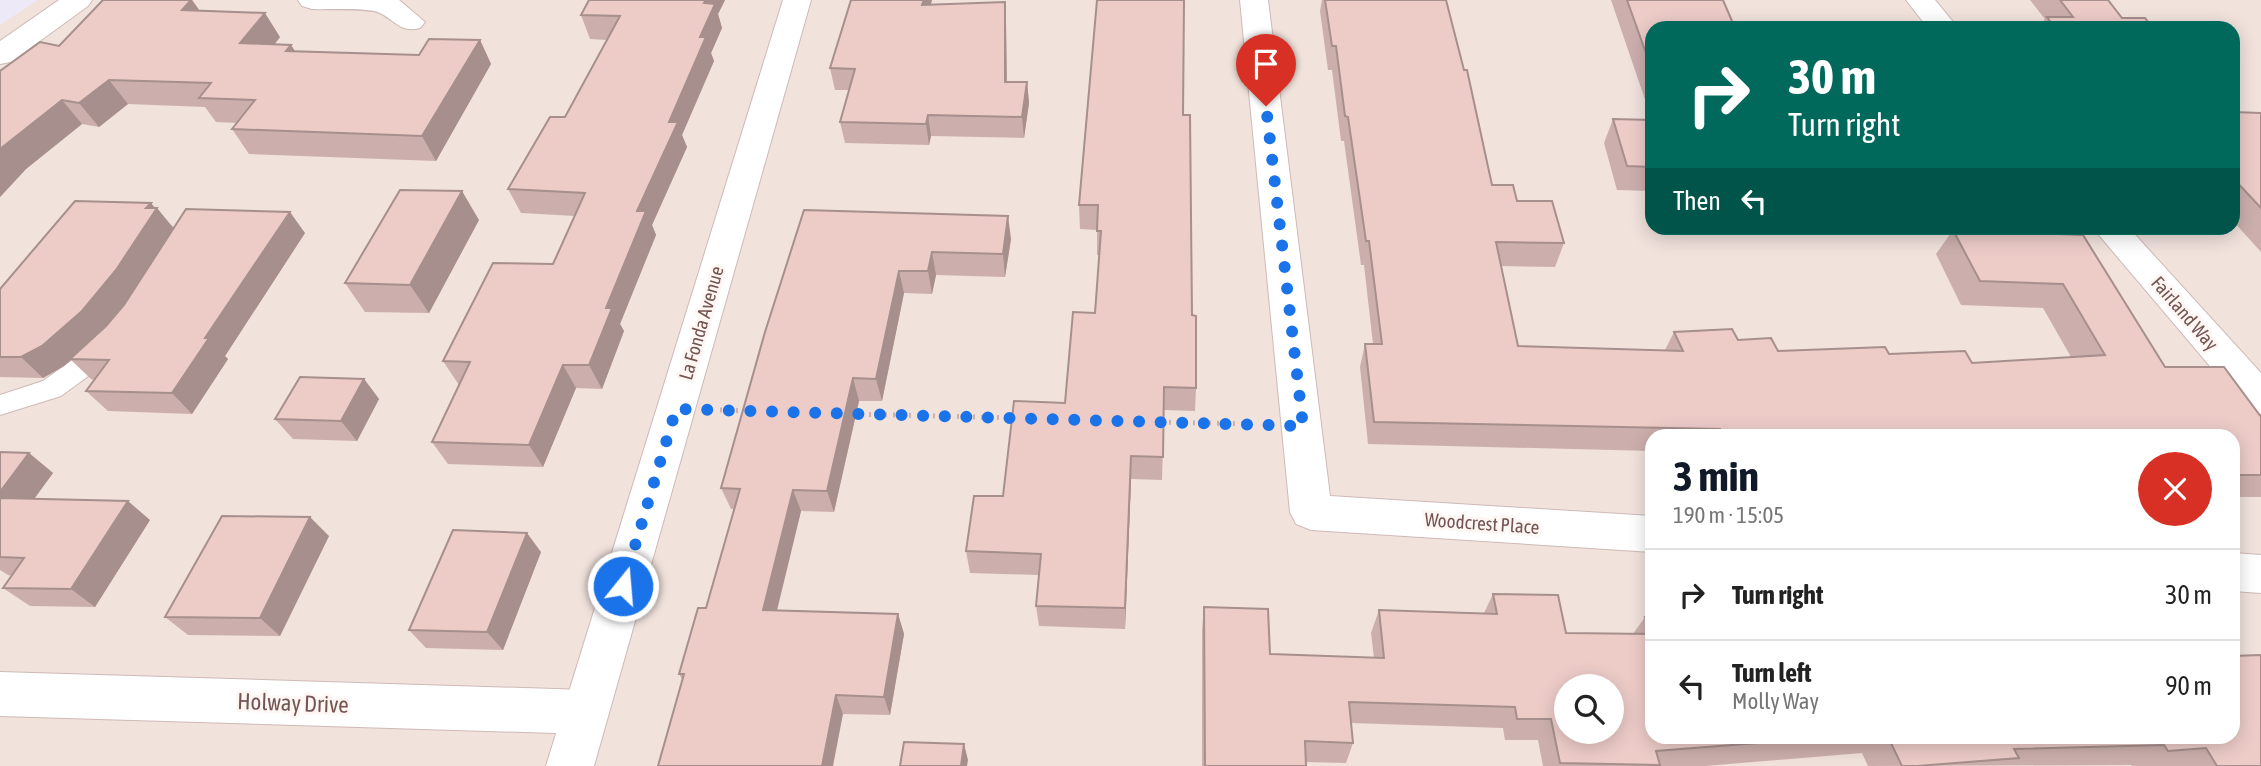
<!DOCTYPE html>
<html lang="en">
<head>
<meta charset="utf-8">
<style>
	body { margin:0; font-family:"Asap Condensed",sans-serif; background:#f2f2f2; color:#222; height:100vh; display:flex; flex-direction:column; font-size:26px; white-space:nowrap }
	* { box-sizing:border-box; margin:0 }
	p { font-size:23px; color:#767676 }
	.icon { flex:none; width:38px; height:38px; fill:none; stroke:currentColor; stroke-width:2; stroke-linecap:round; stroke-linejoin:round }
	.map { position:relative; flex:1; overflow:hidden }
	.details { position:absolute; left:1645px; top:429px; width:595px; height:315px; display:flex; flex-direction:column; background:#fff; border-radius:21px; box-shadow:0 4px 18px #0003 }
	.details>* { flex:none }
	.hud { position:absolute; left:1645px; top:21px; width:595px; height:214px; border-radius:21px; box-shadow:0 4px 18px #0003; background:#00695c; color:#fff; overflow:hidden }
	.buttons { position:absolute; left:1554px; top:674px; display:grid; gap:14px }
	.buttons a { display:grid; place-items:center; width:70px; height:70px; border-radius:50%; background:#fff; box-shadow:0 4px 18px #0003; font-size:35px }
	.pin { position:absolute; display:grid; place-items:center; width:60px; height:60px; color:#fff; margin:-72px -30px; border-radius:50% 50% 50% 0; rotate:-45deg; box-shadow:0 0 7px #0007 }
	.pin .icon { rotate:45deg }
	.me { position:absolute; width:77px; margin:-38px; rotate:17deg; stroke-linejoin:round; filter:drop-shadow(0 0 5px #0008) }
	.turn { display:flex; align-items:center; gap:24px; height:147px; padding:0 28px; font-size:32px }
	.turn .icon { width:91px; height:91px; stroke-width:2.5 }
	.turn b { display:block; font-size:49px; line-height:60px }
	.then { display:flex; align-items:center; height:66px; padding:0 28px; background:#0003; gap:14px; font-size:26px }
	.round { display:grid; place-items:center; flex:none; width:74px; height:74px; border-radius:37px; background:#f2f2f2 }
	.head { display:flex; align-items:center; justify-content:space-between; height:119px; padding:0 28px }
	h1 { font-size:42px; font-weight:700; line-height:52px; color:#111827 }
	ul { padding:0; list-style:none }
	li { display:flex; align-items:center; gap:21px; height:91px; padding:0 28px; border-top:2px solid #e0e0e0 }
	li div { flex:1 }
	li b { display:block; font-size:26px }
	li em { font-style:normal }
	.map>svg:first-child { display:block }
	.residential { fill:#f1e2dc; fill-rule:evenodd }
	.education { fill:#eee9f7 }
	.lines { fill:none; stroke-linecap:round; stroke-linejoin:round }
	.service-casing { stroke:#cebab6; stroke-width:2 }
	.minor-casing { stroke:#cebab6; stroke-width:2 }
	.tertiary-casing { stroke:#cebab6; stroke-width:2 }
	.path { stroke:#d2afaa; stroke-width:5; stroke-dasharray:2 6; stroke-linecap:butt }
	.service { fill:#fff; fill-rule:evenodd }
	.minor { fill:#fff; fill-rule:evenodd }
	.tertiary { fill:#fff; fill-rule:evenodd }
	.wall { fill:#ccafac }
	.shaded-wall { fill:#a68f8c }
	.building { fill:#edccc8; stroke:#a68f8c; stroke-width:2; fill-rule:evenodd }
	.route { stroke:#1a73e8; stroke-width:12; stroke-dasharray:0 21.6 }
	.labels { text-anchor:middle; dominant-baseline:central; stroke-width:6; stroke-linejoin:round; paint-order:stroke }
	.street-label { font-size:19px; fill:#745552; stroke:#fdf6f3 }
	.near-street-label { font-size:23px; fill:#745552; stroke:#fdf6f3 }
</style>
</head>
<body>
<div class="map">
<svg width="2261" height="766" viewBox="0 0 2261 766">
	<rect width="100%" height="100%" fill="#fbf1ed"/>
	<path class="residential" d="M 0,0 L 2261,0 L 2261,766 L 0,766 ZM 1652,28 L 2233,28 L 2233,228 L 1652,228 ZM 1652,436 L 2233,436 L 2233,737 L 1652,737 ZM 1566,686 L 1612,686 L 1612,732 L 1566,732 Z"/>
	<path class="education" d="M 0,0 L 38,0 L 0,25 Z"/>
	<g class="lines">
		<g class="service-casing">
			<path id="service" d="M 108,338 L 117,341 L 121,348 L 117,355 L 61,396 L 0,415 L 0,395 L 43,381 L 99,341 Z"/>
		</g>
		<g class="minor-casing">
			<path id="minor" d="M 298,0 L 399,0 L 425,22 L 420,28 C 400,33 396,21 380,13 C 367,7 328,10 312,9 L 302,6 Z
				M 1240,0 L 1268,0 L 1330,496 L 1652,516 L 1652,552 L 1311,530 L 1296,524 L 1290,512 Z
				M 1906,0 L 1935,0 L 1958,28 L 1928,28 Z
				M 2093,228 L 2129,228 L 2261,373 L 2261,414 L 2247,410 Z
				M 2233,553 L 2261,555 L 2261,593 L 2233,591 Z
				M 0,672 L 586,690 L 603,696 L 609,712 L 603,728 L 586,734 L 0,716 Z"/>
		</g>
		<g class="tertiary-casing">
			<path id="tertiary" d="M 59,0 L 92,0 L 88,6 L 11,62 L 0,64 L 0,41 Z
				M 783,0 L 811,0 L 594,766 L 546,766 Z"/>
		</g>
		<path class="path" d="M 720,410 L 746,411
			M 853,414 L 1016,418
			M 1161,422 L 1257,424"/>
		<use href="#service" class="service"/>
		<use href="#minor" class="minor"/>
		<use href="#tertiary" class="tertiary"/>
	</g>
	<path class="wall" d="M 103,0 L 192,0 L 200,11 L 280,37 L 275,44 L 291,45 L 295,51 L 419,55 L 480,40 L 491,64 L 436,161 L 249,154 L 232,129 L 237,123 L 216,122 L 205,107 L 128,104 L 99,127 L 82,124 L 26,169 L 0,197 L 0,71 L 59,46 Z
		M 589,0 L 725,0 L 718,14 L 722,28 L 711,53 L 714,61 L 682,135 L 687,147 L 652,225 L 656,235 L 620,324 L 624,331 L 602,389 L 576,388 L 543,467 L 448,464 L 432,442 L 459,385 L 443,361 L 553,264 L 575,216 L 521,213 L 508,189 L 565,117 L 607,40 L 590,39 L 581,15 Z
		M 1322,0 L 1446,0 L 1492,185 L 1517,201 L 1564,243 L 1555,267 L 1501,266 L 1518,346 L 1665,350 L 1674,332 L 1738,340 L 1778,351 L 1889,354 L 1972,363 L 2071,357 L 2043,308 L 1961,305 L 1936,254 L 1953,230 L 2083,235 L 2165,367 L 2261,417 L 2261,497 L 2233,497 L 2233,436 L 1652,436 L 1652,451 L 1368,444 L 1360,367 L 1365,344 L 1373,344 L 1364,265 L 1361,265 L 1344,141 L 1341,141 L 1332,70 L 1328,70 L 1320,11 Z
		M 1611,0 L 1723,0 L 1652,28 L 1652,191 L 1617,190 L 1604,143 L 1613,119 L 1652,120 Z
		M 2030,0 L 2108,0 L 2122,18 L 2153,28 L 2039,28 L 2045,19 Z
		M 1005,2 L 1006,23 L 1007,82 L 1027,82 L 1029,103 L 1024,138 L 931,136 L 929,145 L 845,143 L 840,122 L 849,90 L 835,90 L 830,68 L 931,5 Z
		M 2233,112 L 2261,113 L 2261,252 L 2233,221 Z
		M 1183,115 L 1192,315 L 1196,388 L 1195,411 L 1164,410 L 1162,480 L 1131,479 L 1125,629 L 1039,626 L 1036,606 L 1039,575 L 970,573 L 966,551 L 1065,403 L 1095,313 L 1099,255 L 1097,255 L 1097,230 L 1080,229 L 1079,205 Z
		M 151,203 L 174,228 L 305,233 L 225,356 L 228,359 L 192,414 L 108,411 L 86,391 L 95,380 L 91,379 L 71,360 L 64,366 L 43,378 L 0,377 L 0,289 Z
		M 804,210 L 1011,239 L 1005,277 L 936,275 L 932,294 L 904,293 L 882,401 L 859,401 L 834,512 L 801,511 L 777,611 L 898,614 L 904,634 L 890,715 L 843,714 L 682,679 L 679,674 L 706,608 L 734,509 L 731,509 L 721,488 Z
		M 479,220 L 429,313 L 365,312 L 345,283 Z
		M 364,379 L 379,399 L 357,441 L 293,439 L 275,419 Z
		M 0,452 L 29,453 L 53,473 L 34,499 L 150,520 L 95,607 L 30,606 L 3,588 L 12,576 L 8,575 L 0,570 Z
		M 329,536 L 280,636 L 188,635 L 165,617 Z
		M 541,552 L 503,650 L 426,648 L 409,630 Z
		M 1493,594 L 1566,633 L 1633,634 L 1645,617 L 1652,616 L 1652,737 L 2233,737 L 2261,766 L 2132,766 L 2131,765 L 1868,766 L 1862,753 L 1705,766 L 1543,766 L 1538,740 L 1505,740 L 1503,728 L 1351,723 L 1353,743 L 1346,763 L 1306,762 L 1306,766 L 1202,766 L 1202,630 L 1204,607 L 1270,654 L 1374,658 L 1371,633 L 1379,610 L 1484,613 Z"/>
	<path class="shaded-wall" d="M 191,0 L 192,0 L 208,23 L 182,10 Z
		M 706,0 L 725,0 L 718,14 L 722,28 L 711,53 L 714,61 L 682,135 L 687,147 L 652,225 L 656,235 L 620,324 L 624,331 L 602,389 L 589,365 L 606,308 L 637,211 L 700,37 L 704,3 Z
		M 924,0 L 932,0 L 926,26 L 922,5 Z
		M 1005,2 L 1006,23 L 1007,103 L 1005,82 Z
		M 265,13 L 280,37 L 256,67 L 240,43 Z
		M 480,40 L 491,64 L 436,161 L 422,136 Z
		M 291,45 L 306,69 L 286,51 Z
		M 109,80 L 128,104 L 99,127 L 79,103 Z
		M 1027,82 L 1029,103 L 1024,138 L 1022,117 Z
		M 62,100 L 82,124 L 26,169 L 0,197 L 0,149 Z
		M 928,115 L 931,136 L 929,145 L 926,124 Z
		M 462,191 L 479,220 L 429,313 L 410,285 Z
		M 151,203 L 156,210 L 157,208 L 175,230 L 135,291 L 103,332 L 70,359 L 71,360 L 64,366 L 43,378 L 21,357 Z
		M 290,212 L 305,233 L 225,356 L 228,359 L 192,414 L 172,393 L 205,338 Z
		M 1008,216 L 1011,239 L 1005,277 L 1003,254 Z
		M 932,252 L 936,275 L 932,294 L 928,271 Z
		M 899,271 L 904,293 L 882,401 L 876,379 Z
		M 563,365 L 576,388 L 543,467 L 529,445 Z
		M 853,378 L 859,401 L 834,512 L 827,491 Z
		M 364,379 L 379,399 L 357,441 L 341,421 Z
		M 29,453 L 53,473 L 21,517 L 0,501 L 0,492 Z
		M 1131,456 L 1131,479 L 1125,629 L 1125,608 Z
		M 793,490 L 801,511 L 772,630 L 763,610 Z
		M 128,501 L 150,520 L 95,607 L 71,589 Z
		M 310,517 L 329,536 L 280,636 L 260,618 Z
		M 527,533 L 541,552 L 503,650 L 487,632 Z
		M 898,614 L 904,634 L 890,715 L 884,697 Z
		M 836,695 L 843,714 L 833,766 L 822,766 Z
		M 964,744 L 968,760 L 967,766 L 961,766 Z"/>
	<path class="building" d="M 103,0 L 191,0 L 182,10 L 265,13 L 240,43 L 291,45 L 286,51 L 419,55 L 429,39 L 480,40 L 422,136 L 232,129 L 255,100 L 199,98 L 211,83 L 109,80 L 79,103 L 62,100 L 0,149 L 0,71 L 40,42 L 59,46 Z
		M 589,0 L 706,0 L 704,3 L 715,4 L 700,37 L 706,37 L 669,122 L 678,122 L 637,211 L 646,211 L 606,308 L 612,308 L 589,365 L 563,365 L 529,445 L 432,442 L 470,362 L 443,361 L 493,263 L 553,264 L 585,193 L 508,189 L 550,117 L 565,117 L 620,16 L 581,15 Z
		M 851,0 L 924,0 L 922,5 L 1005,2 L 1005,82 L 1027,82 L 1022,117 L 928,115 L 926,124 L 840,122 L 855,69 L 830,68 Z
		M 1097,0 L 1184,0 L 1183,115 L 1190,115 L 1192,315 L 1196,316 L 1196,388 L 1164,387 L 1163,457 L 1131,456 L 1125,608 L 1036,606 L 1041,554 L 966,551 L 974,496 L 1003,496 L 1014,401 L 1065,403 L 1073,312 L 1095,313 L 1101,231 L 1097,231 L 1098,205 L 1079,205 Z
		M 1325,0 L 1446,0 L 1464,70 L 1467,70 L 1492,185 L 1513,185 L 1517,201 L 1552,201 L 1564,243 L 1496,242 L 1518,346 L 1683,351 L 1674,332 L 1732,329 L 1738,340 L 1771,338 L 1778,351 L 1885,347 L 1889,354 L 1965,351 L 1972,363 L 2105,355 L 2063,284 L 1980,281 L 1953,230 L 2083,235 L 2165,367 L 2224,367 L 2261,417 L 2261,475 L 2233,475 L 2233,436 L 1838,436 L 1835,431 L 1767,436 L 1723,436 L 1720,429 L 1374,422 L 1365,344 L 1382,344 L 1369,241 L 1366,241 L 1348,117 L 1345,116 L 1336,46 L 1332,46 Z
		M 1627,0 L 1723,0 L 1735,28 L 1652,28 L 1652,70 Z
		M 2060,0 L 2108,0 L 2122,18 L 2145,18 L 2153,28 L 2055,28 L 2047,17 L 2073,17 Z
		M 2233,112 L 2261,113 L 2261,208 L 2233,178 Z
		M 1613,119 L 1652,120 L 1652,167 L 1627,166 Z
		M 400,190 L 462,191 L 410,285 L 345,283 Z
		M 75,201 L 151,203 L 146,208 L 157,208 L 116,270 L 82,311 L 42,346 L 21,357 L 0,357 L 0,289 Z
		M 186,209 L 290,212 L 205,338 L 209,338 L 172,393 L 86,391 L 109,360 L 70,359 L 106,326 L 124,305 Z
		M 804,210 L 1008,216 L 1003,254 L 932,252 L 928,271 L 899,271 L 876,379 L 853,378 L 827,491 L 793,490 L 763,610 L 898,614 L 884,697 L 836,695 L 822,766 L 658,766 L 684,674 L 679,674 L 698,608 L 706,608 L 740,489 L 721,488 L 765,332 Z
		M 300,377 L 364,379 L 341,421 L 275,419 Z
		M 0,452 L 29,453 L 0,492 Z
		M 0,498 L 128,501 L 71,589 L 3,588 L 24,558 L 0,557 Z
		M 222,516 L 310,517 L 260,618 L 165,617 Z
		M 453,530 L 527,533 L 487,632 L 409,630 Z
		M 1493,594 L 1558,595 L 1566,633 L 1652,634 L 1645,617 L 1652,616 L 1652,737 L 1836,737 L 1656,751 L 1660,765 L 1560,763 L 1551,719 L 1517,719 L 1515,707 L 1349,702 L 1353,743 L 1305,741 L 1306,766 L 1205,766 L 1204,607 L 1268,609 L 1270,654 L 1384,658 L 1379,610 L 1497,614 ZM 1566,686 L 1612,686 L 1612,732 L 1566,732 Z
		M 2261,655 L 2261,766 L 2217,766 L 2206,748 L 2168,751 L 2164,745 L 2014,749 L 2019,758 L 1917,766 L 1902,766 L 1888,737 L 2233,737 L 2233,656 Z
		M 904,742 L 964,744 L 961,766 L 900,766 Z"/>
	<g class="lines">
		<path class="route" d="M 623,586 L 676,409 L 1303,426 L 1266,106"/>
	</g>
	<g class="labels">
		<g class="street-label">
			<text transform="translate(2185 313) rotate(49)">Fairland Way</text>
			<text transform="translate(701 323) rotate(-74)">La Fonda Avenue</text>
			<text transform="translate(1482 523) rotate(4)">Woodcrest Place</text>
		</g>
		<g class="near-street-label">
			<text transform="translate(293 703) rotate(2)">Holway Drive</text>
		</g>
	</g>
</svg>
<div class="buttons">
<a><svg class="icon" aria-label="search" viewBox="0 0 24 24"><circle cx="10" cy="10" r="6"/><path d="M15 15l6 6"/></svg></a>
</div>
<div class="pin" style="left:1266px;top:106px;background:#d93025"><svg class="icon" aria-label="arrive" viewBox="0 0 24 24"><path d="M6 21V4h12l-3 4 3 4H6"/></svg></div>
<svg class="me" style="left:623px;top:586px" viewBox="-20 -20 40 40"><circle r="17" fill="#1a73e8" stroke="#fff" stroke-width="3"/><path d="M0-11L8 9 0 5-8 9z" fill="#fff"/></svg>
<div class="hud">
<div class="turn"><svg class="icon" aria-label="right" viewBox="0 0 24 24"><path d="M7 20v-9h11M14 6l5 5-5 5"/></svg><div><b>30 m</b>Turn right</div></div>
<div class="then">Then<svg class="icon" aria-label="left" viewBox="0 0 24 24"><path d="M17 20v-9H6M10 6l-5 5 5 5"/></svg></div>
</div>
<section class="details">
<div class="head"><div><h1>3 min</h1><p>190 m · 15:05</p></div><a class="round" style="background:#d93025;color:#fff"><svg class="icon" aria-label="close" viewBox="0 0 24 24"><path d="M6 6l12 12M18 6L6 18"/></svg></a></div>
<ul>
<li><svg class="icon" aria-label="right" viewBox="0 0 24 24"><path d="M7 20v-9h11M14 6l5 5-5 5"/></svg><div><b>Turn right</b></div><em>30 m</em></li>
<li><svg class="icon" aria-label="left" viewBox="0 0 24 24"><path d="M17 20v-9H6M10 6l-5 5 5 5"/></svg><div><b>Turn left</b><p>Molly Way</p></div><em>90 m</em></li>
</ul>
</section>
</div>
</body>
</html>
